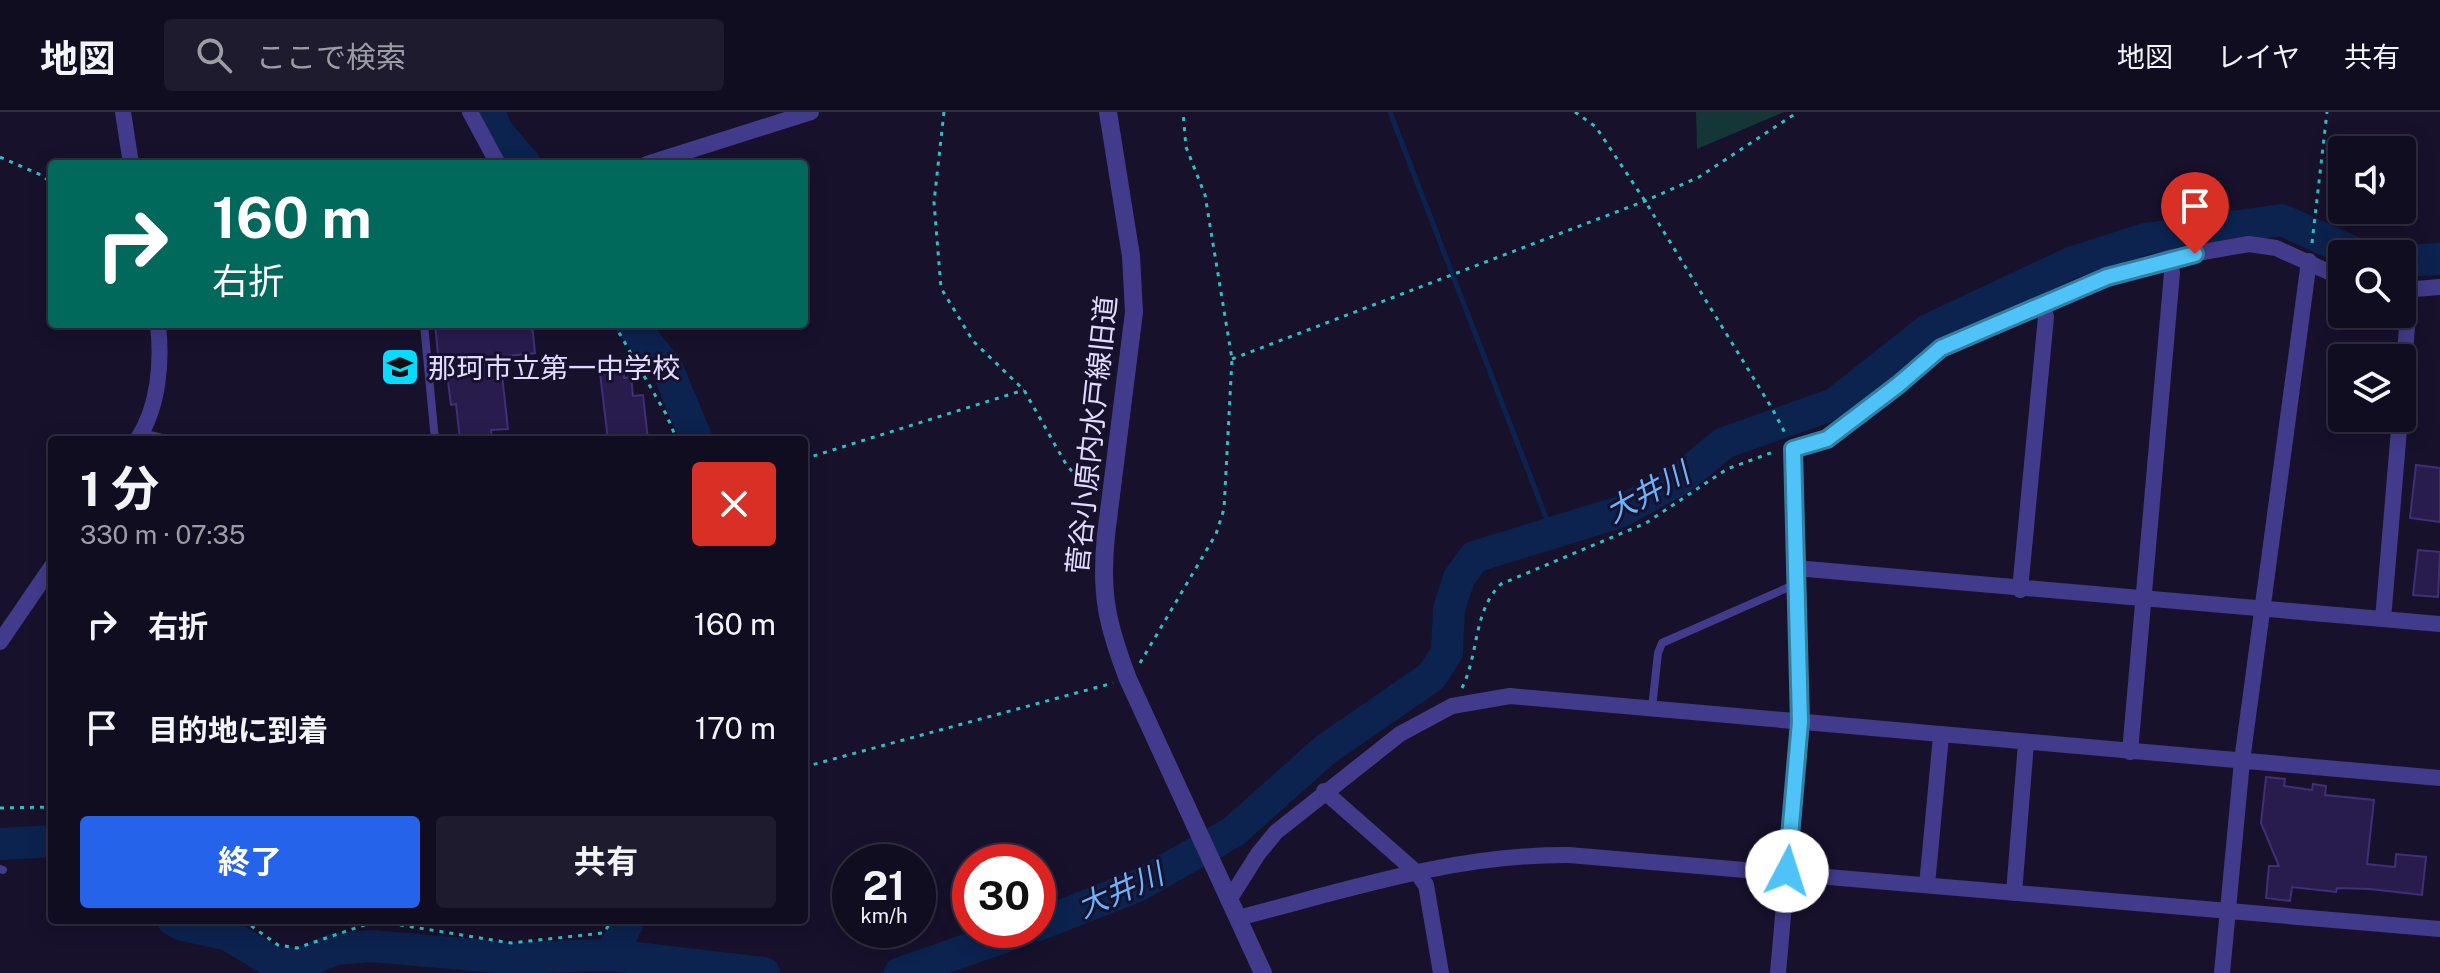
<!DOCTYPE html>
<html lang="ja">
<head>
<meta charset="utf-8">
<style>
	body { margin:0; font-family:"Public Sans","Noto Sans JP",sans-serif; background:#1e1b2e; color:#f1f3f6; height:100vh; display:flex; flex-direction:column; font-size:30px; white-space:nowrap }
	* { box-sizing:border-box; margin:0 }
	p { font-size:26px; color:#9c9ca5 }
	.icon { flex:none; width:44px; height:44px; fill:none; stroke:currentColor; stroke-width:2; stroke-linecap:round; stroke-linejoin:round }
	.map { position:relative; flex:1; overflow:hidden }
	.drawer { position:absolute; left:48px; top:324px; width:760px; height:488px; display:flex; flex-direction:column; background:#110d21; border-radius:8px; box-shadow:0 4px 20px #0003,0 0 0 2px #302d3f }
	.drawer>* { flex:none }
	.banner { position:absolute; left:48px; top:48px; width:760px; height:168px; border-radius:8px; box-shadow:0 4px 20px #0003,0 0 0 2px #302d3f; background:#00695c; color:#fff; overflow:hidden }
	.controls { position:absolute; left:2328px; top:24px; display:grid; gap:16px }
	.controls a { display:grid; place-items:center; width:88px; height:88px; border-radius:8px; background:#110d21; box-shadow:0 4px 20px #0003,0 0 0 2px #302d3f; font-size:40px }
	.speed { position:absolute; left:832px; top:732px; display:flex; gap:16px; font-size:40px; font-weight:700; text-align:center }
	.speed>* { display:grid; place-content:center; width:104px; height:104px; border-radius:50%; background:#110d21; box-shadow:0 4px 20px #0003,0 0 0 2px #302d3f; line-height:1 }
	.speed small { font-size:20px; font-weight:400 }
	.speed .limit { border:12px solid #d22; background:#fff; color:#111 }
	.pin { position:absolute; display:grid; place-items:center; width:68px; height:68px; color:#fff; margin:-82px -34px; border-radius:50% 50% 50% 0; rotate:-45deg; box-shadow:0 0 8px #0007 }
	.pin .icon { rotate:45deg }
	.me { position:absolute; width:88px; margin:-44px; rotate:5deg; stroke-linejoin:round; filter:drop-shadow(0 0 6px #0008) }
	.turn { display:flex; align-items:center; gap:28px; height:168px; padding:0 32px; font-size:36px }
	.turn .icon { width:104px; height:104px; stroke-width:2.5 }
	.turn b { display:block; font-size:56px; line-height:68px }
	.round { display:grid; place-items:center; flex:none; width:84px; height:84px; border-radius:8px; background:#1e1b2e }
	.overview { display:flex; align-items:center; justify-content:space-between; height:136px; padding:0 32px }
	h1 { font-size:48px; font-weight:700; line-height:60px }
	.button { display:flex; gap:16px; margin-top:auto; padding:16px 32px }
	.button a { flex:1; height:92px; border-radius:8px; background:#2563eb; color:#fff; font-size:32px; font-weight:700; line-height:92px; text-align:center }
	.button a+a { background:#1e1b2e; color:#f1f3f6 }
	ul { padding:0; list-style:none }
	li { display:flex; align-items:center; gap:24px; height:104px; padding:0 32px }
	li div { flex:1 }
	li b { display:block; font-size:30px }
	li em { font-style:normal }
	header { display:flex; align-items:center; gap:48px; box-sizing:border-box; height:112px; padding:0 40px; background:#110d21; border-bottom:2px solid #302d3f }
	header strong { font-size:38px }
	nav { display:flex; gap:44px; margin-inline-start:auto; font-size:28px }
	.search { width:560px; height:72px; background:#1e1b2e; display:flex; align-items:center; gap:20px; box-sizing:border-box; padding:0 28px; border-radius:8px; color:#9c9ca5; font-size:30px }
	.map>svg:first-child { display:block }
	.green { fill:#143636 }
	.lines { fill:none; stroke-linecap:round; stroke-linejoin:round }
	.stream { stroke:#0c224f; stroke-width:5 }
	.river { stroke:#0c224f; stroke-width:32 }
	.building { fill:#281c4d; stroke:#402e79; stroke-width:2 }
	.path { stroke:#2ec0be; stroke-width:3; stroke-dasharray:4 6; stroke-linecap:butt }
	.service { stroke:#423b8b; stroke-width:8 }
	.minor { stroke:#423b8b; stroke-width:16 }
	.tertiary { stroke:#423b8b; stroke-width:18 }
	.route-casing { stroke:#337fa1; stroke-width:20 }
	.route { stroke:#4fc3f7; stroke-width:14 }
	.labels { text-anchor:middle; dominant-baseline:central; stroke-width:6; stroke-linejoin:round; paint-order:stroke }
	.poi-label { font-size:28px; fill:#e1dbff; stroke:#17112c; text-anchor:start }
	.street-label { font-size:28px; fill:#e1dbff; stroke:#17112c }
	.water-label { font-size:30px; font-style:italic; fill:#69b3ff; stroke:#17112c }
</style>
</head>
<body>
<header>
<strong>地図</strong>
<div class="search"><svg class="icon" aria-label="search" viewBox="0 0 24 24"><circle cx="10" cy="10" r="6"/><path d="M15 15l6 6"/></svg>ここで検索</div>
<nav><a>地図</a><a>レイヤ</a><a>共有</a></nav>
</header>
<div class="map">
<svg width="2440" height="861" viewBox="0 0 2440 861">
	<rect width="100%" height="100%" fill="#17112c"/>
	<path class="green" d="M 1696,0 L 1784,0 L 1697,37 Z"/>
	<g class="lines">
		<path class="stream" d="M 1390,0 L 1552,421"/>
		<path class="river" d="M 490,0 L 496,18 L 525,52
			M 2402,149 L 2440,147
			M 631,212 L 667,256 L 697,328
			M 0,732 L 52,729
			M 173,808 L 183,813 L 228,823 L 277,852 L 300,852 L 335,837 L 371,834 L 508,846 L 611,843 L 764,861
			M 1038,813 L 1137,774 L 1233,720 L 1325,638 L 1432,564 L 1447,540 L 1449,497 L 1459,466 L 1474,445 L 1620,400 L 1680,367 L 1724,331 L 1834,292 L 1928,218 L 2073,150 L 2145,127 L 2282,108 L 2357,142
			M 611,843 L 629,808
			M 900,861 L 1024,818"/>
	</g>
	<path class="building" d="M 435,212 L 532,212 L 535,241 L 500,245 L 508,317 L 491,318 L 492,328 L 460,328 L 456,292 L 451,293 L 447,262 L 440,262 Z
		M 624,259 L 624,266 L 631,265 L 633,284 L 643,283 L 648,328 L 608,328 L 600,261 Z
		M 2416,353 L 2440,356 L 2440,410 L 2410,406 Z
		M 2418,438 L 2440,440 L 2438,485 L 2413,483 Z
		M 2266,665 L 2285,667 L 2284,674 L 2312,678 L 2313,672 L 2326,674 L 2325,683 L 2374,688 L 2367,752 L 2395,755 L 2396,742 L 2426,745 L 2422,783 L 2370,777 L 2337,776 L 2336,780 L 2292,775 L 2290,789 L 2266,786 L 2269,754 L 2279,754 L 2261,711 Z"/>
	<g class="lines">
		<path class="path" d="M 944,0 L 934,90 L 941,176 L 973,229 L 1024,278 L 1067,354 L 1093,380
			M 1575,0 L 1596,15 L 1645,89 L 1773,298 L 1786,323
			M 0,45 L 41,63 L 52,71
			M 2312,131 L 2327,0
			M 614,212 L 666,302 L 677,328
			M 1232,247 L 1645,89 L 1699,65 L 1798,0
			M 804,347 L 1024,278
			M 1140,551 L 1216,422 L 1224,397 L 1232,247 L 1205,83 L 1186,35 L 1183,0
			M 1462,576 C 1479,542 1473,499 1501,472 L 1646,411 L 1727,357 L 1776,339
			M 804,655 L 1113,571
			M 0,696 L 52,695
			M 243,808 L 278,833 L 297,836 L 376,809 L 511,831 L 603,821 L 613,808"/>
		<path class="service" d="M 424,212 L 435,328
			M 142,321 L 170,328
			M 1652,596 L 1658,541 L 1662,531 L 1796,472
			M 0,757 L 3,758"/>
		<path class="minor" d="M 123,0 L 131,52
			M 470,0 L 498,52
			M 647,52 L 811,0
			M 2402,178 L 2440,175
			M 2402,278 L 2410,178
			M 137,328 C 159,295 162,250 158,212
			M 1795,456 L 2440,512
			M 2020,478 L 2046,205 L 2042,192
			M 2383,507 L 2400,306
			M 0,530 L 52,454
			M 2130,640 L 2172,161 L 2169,146
			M 1324,679 L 1416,760 L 1426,773 L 1441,861
			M 1927,773 L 1941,624
			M 2014,781 L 2026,631
			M 1229,788 L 1258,742 L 1276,720 L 1400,622 L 1452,594 L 1510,584 L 2440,666
			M 1238,806 C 1347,778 1455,742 1569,743 L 2440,817
			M 1778,861 L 1800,610 L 1793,337 L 1827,327 L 1898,273 L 1941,236 L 2107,165 L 2169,146 L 2249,132 L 2276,136 L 2342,166
			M 2222,861 L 2242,649 L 2309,149"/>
		<path class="tertiary" d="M 1108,0 L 1131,144 L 1134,200 L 1106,423 C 1100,482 1107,512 1128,567 L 1263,861"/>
	</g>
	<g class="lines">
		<g class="route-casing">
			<path id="route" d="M 1787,759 L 1800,610 L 1793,337 L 1827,327 L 1898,273 L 1941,236 L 2107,165 L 2195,142"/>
		</g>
		<use href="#route" class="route"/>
	</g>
	<defs>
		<g id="school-square" transform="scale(2)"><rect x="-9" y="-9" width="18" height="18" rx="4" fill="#07dbff" stroke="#17112c"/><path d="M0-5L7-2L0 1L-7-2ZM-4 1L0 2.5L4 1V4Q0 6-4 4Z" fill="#111"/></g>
	</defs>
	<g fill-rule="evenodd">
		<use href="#school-square" x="400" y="255"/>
	</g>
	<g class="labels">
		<g class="poi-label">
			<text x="428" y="255">那珂市立第一中学校</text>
		</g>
		<g class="street-label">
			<text transform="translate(1091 323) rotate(-84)">菅谷小原内水戸線旧道</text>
		</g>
		<g class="water-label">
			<text transform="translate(1647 380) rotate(-29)">大井川</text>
			<text transform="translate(1120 778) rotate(-24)">大井川</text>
		</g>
	</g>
</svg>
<div class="controls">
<a><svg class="icon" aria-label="sound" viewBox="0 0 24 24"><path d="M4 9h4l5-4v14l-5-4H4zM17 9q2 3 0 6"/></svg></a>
<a><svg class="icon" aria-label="search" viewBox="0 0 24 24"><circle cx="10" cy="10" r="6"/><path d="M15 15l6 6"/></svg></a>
<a><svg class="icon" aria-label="layers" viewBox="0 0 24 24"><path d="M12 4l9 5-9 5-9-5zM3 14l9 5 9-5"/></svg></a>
</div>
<div class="speed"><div>21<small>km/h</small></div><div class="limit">30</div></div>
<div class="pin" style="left:2195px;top:142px;background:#d93025"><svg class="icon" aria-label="arrive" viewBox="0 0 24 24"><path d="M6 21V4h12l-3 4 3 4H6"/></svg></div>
<svg class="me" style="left:1787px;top:759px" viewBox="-20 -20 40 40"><circle r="19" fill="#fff"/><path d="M0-13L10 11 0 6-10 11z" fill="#4fc3f7"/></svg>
<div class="banner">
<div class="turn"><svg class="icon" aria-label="right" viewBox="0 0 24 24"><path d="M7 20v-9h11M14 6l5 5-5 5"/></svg><div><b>160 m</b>右折</div></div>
</div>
<section class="drawer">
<div class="overview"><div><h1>1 分</h1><p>330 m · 07:35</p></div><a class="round" style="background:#d93025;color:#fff"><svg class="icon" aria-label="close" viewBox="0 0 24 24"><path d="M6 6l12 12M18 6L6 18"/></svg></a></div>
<ul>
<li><svg class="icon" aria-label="right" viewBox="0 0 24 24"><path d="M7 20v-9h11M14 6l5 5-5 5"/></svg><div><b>右折</b></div><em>160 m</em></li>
<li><svg class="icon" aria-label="arrive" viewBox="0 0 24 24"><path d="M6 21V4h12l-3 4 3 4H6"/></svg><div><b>目的地に到着</b></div><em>170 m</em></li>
</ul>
<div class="button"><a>終了</a><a>共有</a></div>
</section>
</div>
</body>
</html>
